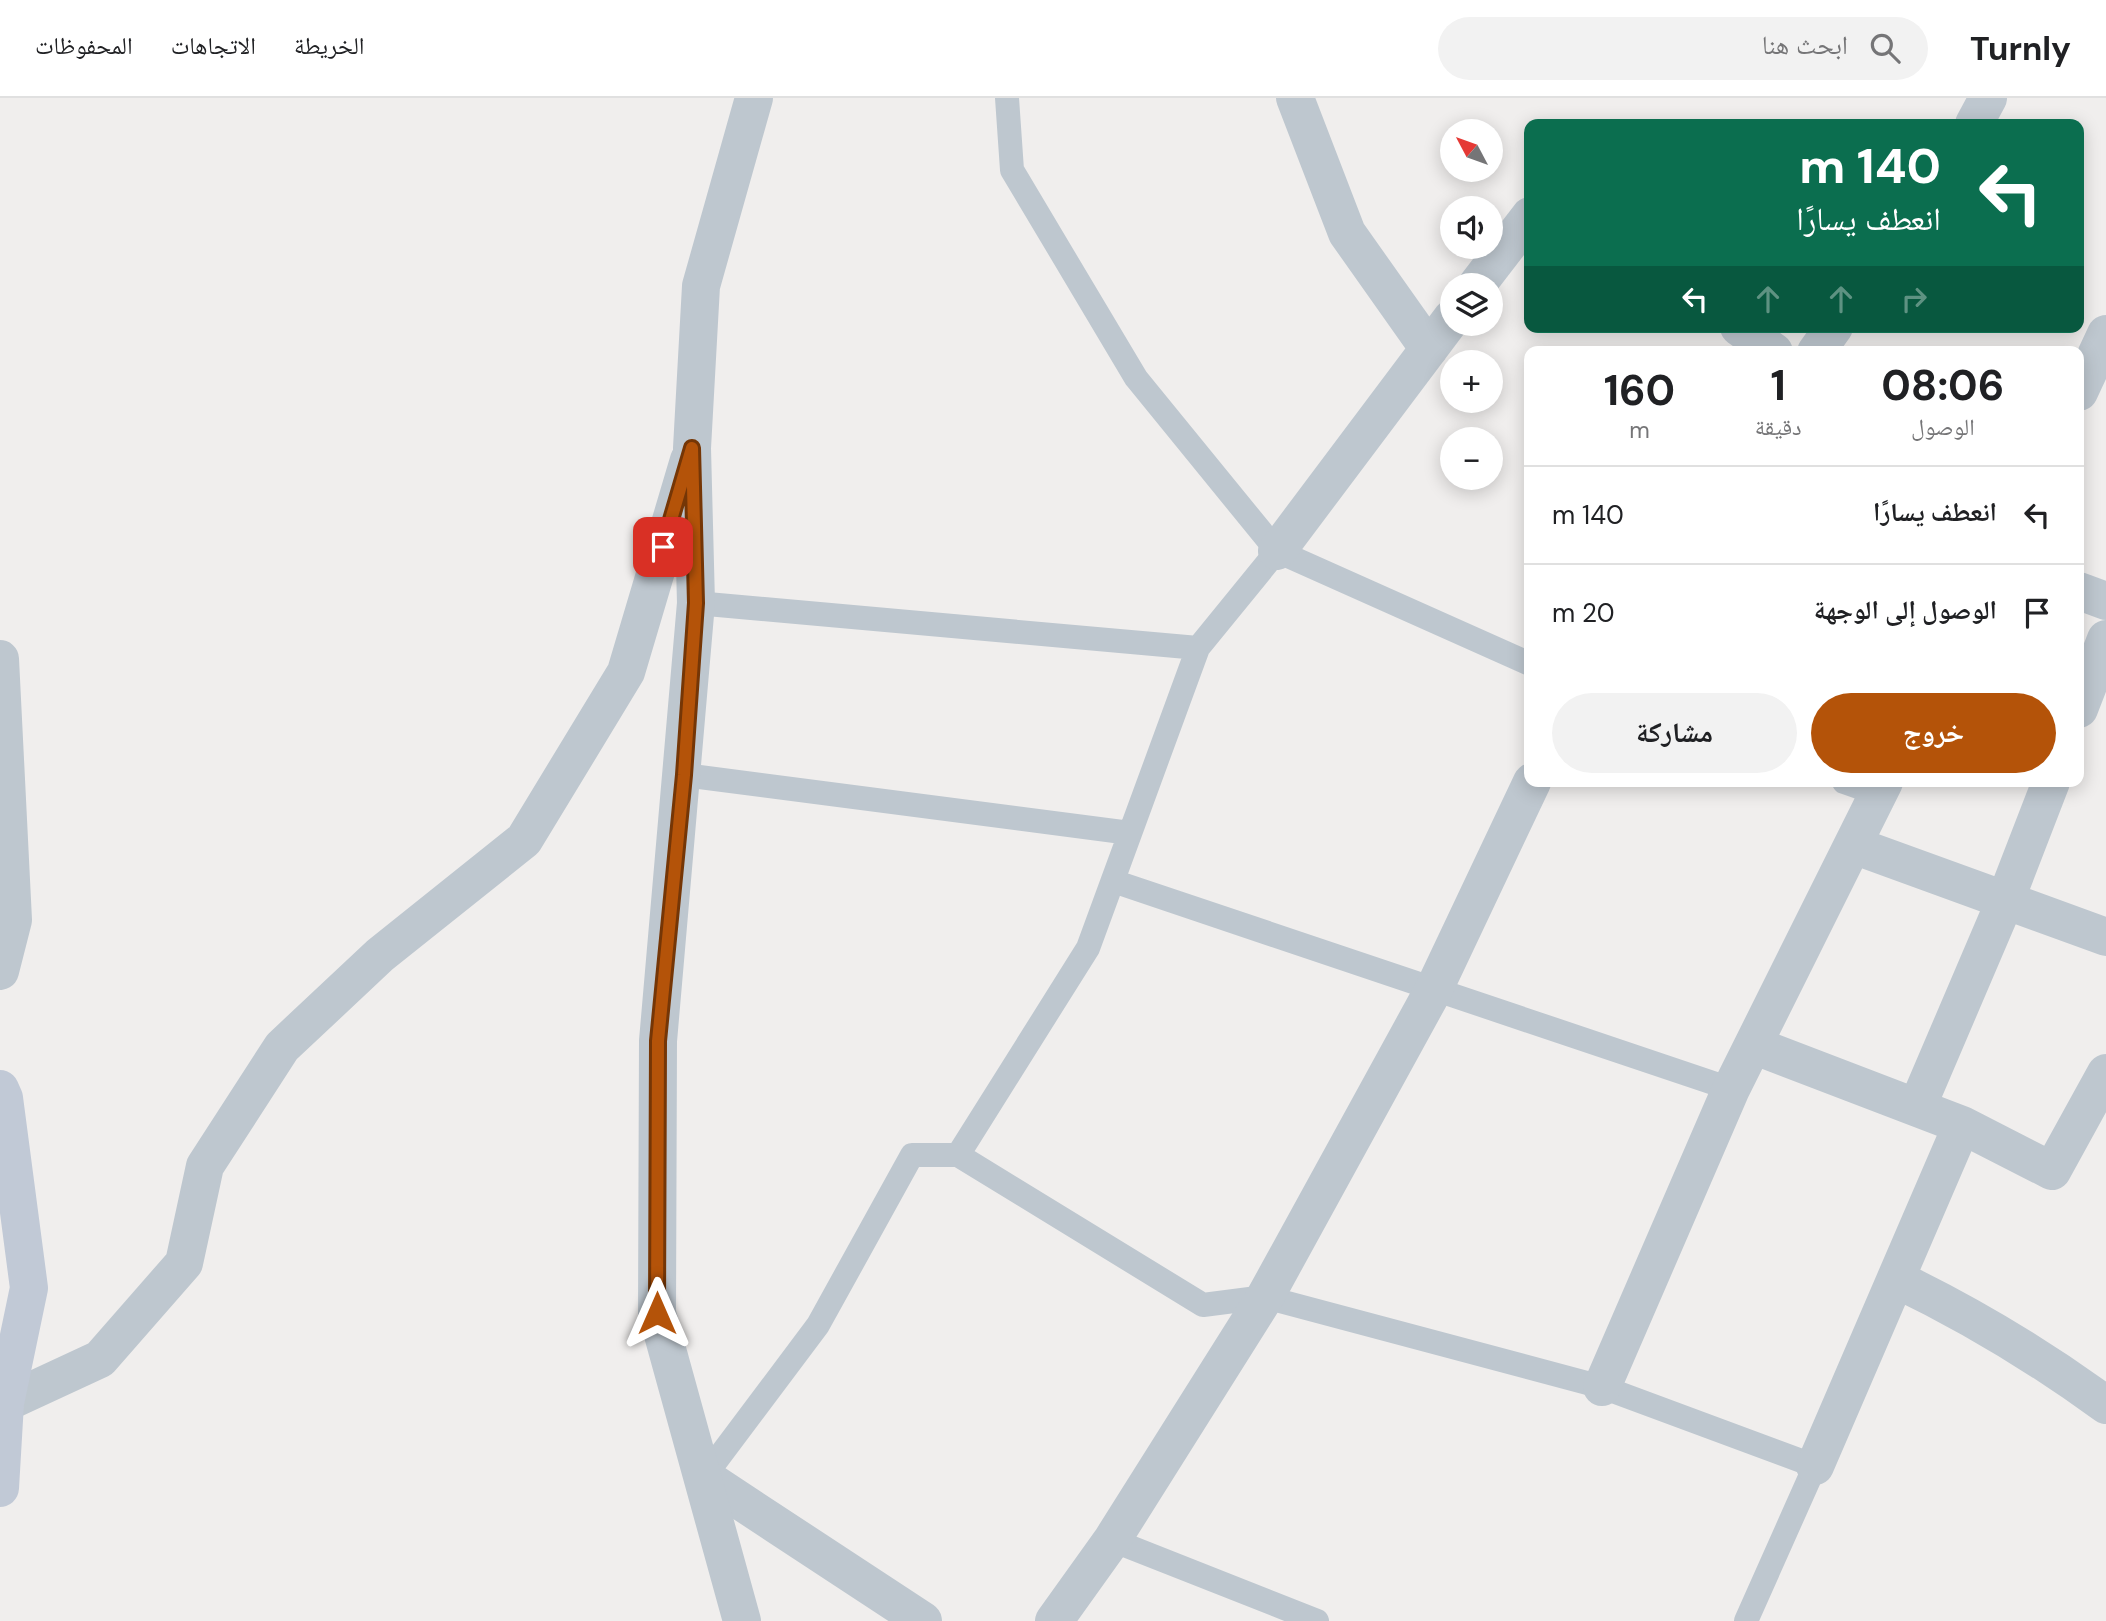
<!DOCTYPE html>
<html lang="ar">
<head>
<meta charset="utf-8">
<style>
	body { margin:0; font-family:"DM Sans","Noto Naskh Arabic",sans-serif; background:#f2f2f2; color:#202124; direction:rtl; height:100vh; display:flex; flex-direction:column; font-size:26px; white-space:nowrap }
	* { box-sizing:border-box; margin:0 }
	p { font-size:23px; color:#757577 }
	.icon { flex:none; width:38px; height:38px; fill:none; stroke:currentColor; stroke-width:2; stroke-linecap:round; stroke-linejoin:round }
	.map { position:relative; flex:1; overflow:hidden; direction:ltr }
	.sheet { position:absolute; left:1524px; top:248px; width:560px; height:441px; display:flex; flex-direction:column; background:#fff; border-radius:14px; box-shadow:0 4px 18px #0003; direction:rtl }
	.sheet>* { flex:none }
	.guide { position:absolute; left:1524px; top:21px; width:560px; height:214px; border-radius:14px; box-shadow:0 4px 18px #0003; direction:rtl; background:#0b6e4f; color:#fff; overflow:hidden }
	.needle { width:46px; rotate:311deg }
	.buttons { position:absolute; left:1440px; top:21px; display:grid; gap:14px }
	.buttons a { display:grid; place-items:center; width:63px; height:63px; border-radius:50%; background:#fff; box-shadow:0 4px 18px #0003; font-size:35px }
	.pin { position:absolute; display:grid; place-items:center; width:60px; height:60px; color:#fff; margin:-30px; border-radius:14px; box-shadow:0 4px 10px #0006 }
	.me { position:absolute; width:77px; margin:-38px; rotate:0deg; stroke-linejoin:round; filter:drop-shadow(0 0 5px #0008) }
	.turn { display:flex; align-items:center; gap:24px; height:147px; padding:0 28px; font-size:32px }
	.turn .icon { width:91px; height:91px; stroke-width:2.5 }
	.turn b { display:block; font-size:49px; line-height:60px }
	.lanes { display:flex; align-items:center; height:66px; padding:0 28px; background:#0003; justify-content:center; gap:35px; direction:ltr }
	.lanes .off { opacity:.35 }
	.eta { display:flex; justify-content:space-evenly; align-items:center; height:119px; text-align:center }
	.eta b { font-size:42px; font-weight:700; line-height:49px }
	.cta { display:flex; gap:14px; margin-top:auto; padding:14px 28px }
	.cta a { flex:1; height:80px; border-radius:42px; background:#b45309; color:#fff; font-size:28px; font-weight:700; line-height:80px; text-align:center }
	.cta a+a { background:#f2f2f2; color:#202124 }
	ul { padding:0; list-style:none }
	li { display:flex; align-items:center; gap:21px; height:98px; padding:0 28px; border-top:2px solid #e0e0e0 }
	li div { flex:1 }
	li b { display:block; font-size:26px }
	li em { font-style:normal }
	header { display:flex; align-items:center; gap:42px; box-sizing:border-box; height:98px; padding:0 35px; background:#fff; border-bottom:2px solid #e0e0e0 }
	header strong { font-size:33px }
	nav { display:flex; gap:38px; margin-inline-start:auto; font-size:24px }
	.search { width:490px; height:63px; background:#f2f2f2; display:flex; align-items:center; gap:18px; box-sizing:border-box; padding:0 24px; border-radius:38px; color:#757577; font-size:26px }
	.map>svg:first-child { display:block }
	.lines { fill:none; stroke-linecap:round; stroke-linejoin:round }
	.service { stroke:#bec7cf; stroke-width:24 }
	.minor { stroke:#bec7cf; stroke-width:38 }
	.tertiary { stroke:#bec7cf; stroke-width:38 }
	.secondary { stroke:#c1c9d6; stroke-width:38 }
	.route-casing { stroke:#753606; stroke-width:18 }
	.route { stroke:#b45309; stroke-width:12 }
</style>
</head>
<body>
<header>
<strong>Turnly</strong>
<div class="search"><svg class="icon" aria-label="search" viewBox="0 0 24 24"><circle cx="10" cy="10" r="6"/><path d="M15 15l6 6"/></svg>ابحث هنا</div>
<nav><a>الخريطة</a><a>الاتجاهات</a><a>المحفوظات</a></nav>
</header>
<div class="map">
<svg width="2106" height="1523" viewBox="0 0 2106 1523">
	<rect width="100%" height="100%" fill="#f0eeed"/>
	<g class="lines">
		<path class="service" d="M 1007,0 L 1012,72 L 1136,280 L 1277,453 L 1530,566
			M 696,505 L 1198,550
			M 684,677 L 1130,735
			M 1844,684 L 1878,696
			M 1113,783 L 1731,991
			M 958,1057 L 1203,1207 L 1265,1199 L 1602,1289 L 1815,1368 L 1746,1523
			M 704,1379 L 818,1227 L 912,1057 L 958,1057 L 1088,850 L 1198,550 L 1277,453
			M 1112,1442 L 1317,1523"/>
		<path class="minor" d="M 1295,0 L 1347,135 L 1429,251
			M 1974,26 L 1988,0
			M 1477,187 L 1530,118
			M 1739,229 L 1774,254
			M 1816,254 L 1834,229
			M 2079,294 L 2106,236
			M 1277,453 L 1452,220
			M 2079,493 L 2106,503
			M 0,561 L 13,822 L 0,873
			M 2079,611 L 2106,541
			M 1853,747 L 2106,839
			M 1753,947 L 1962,1027 L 2052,1073 L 2106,975
			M 1917,1009 L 2005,803 L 2051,684
			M 1896,1181 C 1971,1217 2039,1258 2106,1307
			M 1602,1289 L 1731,991 L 1884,684
			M 5,1305 L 100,1261 L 184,1165 L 205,1068 L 282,949 L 380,857 L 524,742 L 626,574 L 689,362
			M 1815,1368 L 1962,1027
			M 704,1379 L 923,1523
			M 1054,1523 L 1112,1442 L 1265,1199 L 1434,891 L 1532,684"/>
		<path class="tertiary" d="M 742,1523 L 657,1215 L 658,943 L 696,505 L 692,350 L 701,188 L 754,0"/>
		<path class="secondary" d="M 0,991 L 4,1000 L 29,1190 L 5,1305 L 0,1390"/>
	</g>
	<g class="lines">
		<g class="route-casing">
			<path id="route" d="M 657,1215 L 658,943 L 684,677 L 696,505 L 692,350 L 663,449"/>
		</g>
		<use href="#route" class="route"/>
	</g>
</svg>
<div class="buttons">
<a><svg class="needle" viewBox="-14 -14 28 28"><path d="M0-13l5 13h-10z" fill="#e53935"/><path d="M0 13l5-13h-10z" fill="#757577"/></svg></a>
<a><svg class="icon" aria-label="sound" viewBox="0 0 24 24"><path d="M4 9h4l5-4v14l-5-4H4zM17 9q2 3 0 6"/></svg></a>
<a><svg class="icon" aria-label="layers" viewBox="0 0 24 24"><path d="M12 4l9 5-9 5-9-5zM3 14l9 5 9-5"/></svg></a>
<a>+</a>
<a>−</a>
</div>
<div class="pin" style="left:663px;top:449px;background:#d93025"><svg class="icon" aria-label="arrive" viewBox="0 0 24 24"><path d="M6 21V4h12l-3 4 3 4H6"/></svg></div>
<svg class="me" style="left:657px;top:1215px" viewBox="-20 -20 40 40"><path d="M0-17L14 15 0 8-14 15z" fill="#b45309" stroke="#fff" stroke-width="4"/></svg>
<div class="guide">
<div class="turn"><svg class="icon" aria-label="left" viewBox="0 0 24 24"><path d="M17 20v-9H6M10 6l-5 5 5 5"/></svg><div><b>140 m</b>انعطف يسارًا</div></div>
<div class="lanes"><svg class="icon" aria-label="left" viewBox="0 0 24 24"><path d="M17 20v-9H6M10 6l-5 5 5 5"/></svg><svg class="icon off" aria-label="ahead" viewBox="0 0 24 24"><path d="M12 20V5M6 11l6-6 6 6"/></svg><svg class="icon off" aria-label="ahead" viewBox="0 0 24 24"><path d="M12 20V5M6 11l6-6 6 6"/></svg><svg class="icon off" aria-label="right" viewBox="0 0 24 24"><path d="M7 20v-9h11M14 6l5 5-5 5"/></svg></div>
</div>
<section class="sheet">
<div class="eta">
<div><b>08:06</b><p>الوصول</p></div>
<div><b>1</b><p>دقيقة</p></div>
<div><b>160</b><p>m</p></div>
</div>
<ul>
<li><svg class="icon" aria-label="left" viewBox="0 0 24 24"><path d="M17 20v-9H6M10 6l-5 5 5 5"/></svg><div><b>انعطف يسارًا</b></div><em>140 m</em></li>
<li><svg class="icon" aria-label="arrive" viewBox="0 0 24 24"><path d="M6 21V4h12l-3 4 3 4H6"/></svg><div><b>الوصول إلى الوجهة</b></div><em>20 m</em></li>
</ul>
<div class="cta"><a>خروج</a><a>مشاركة</a></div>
</section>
</div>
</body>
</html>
